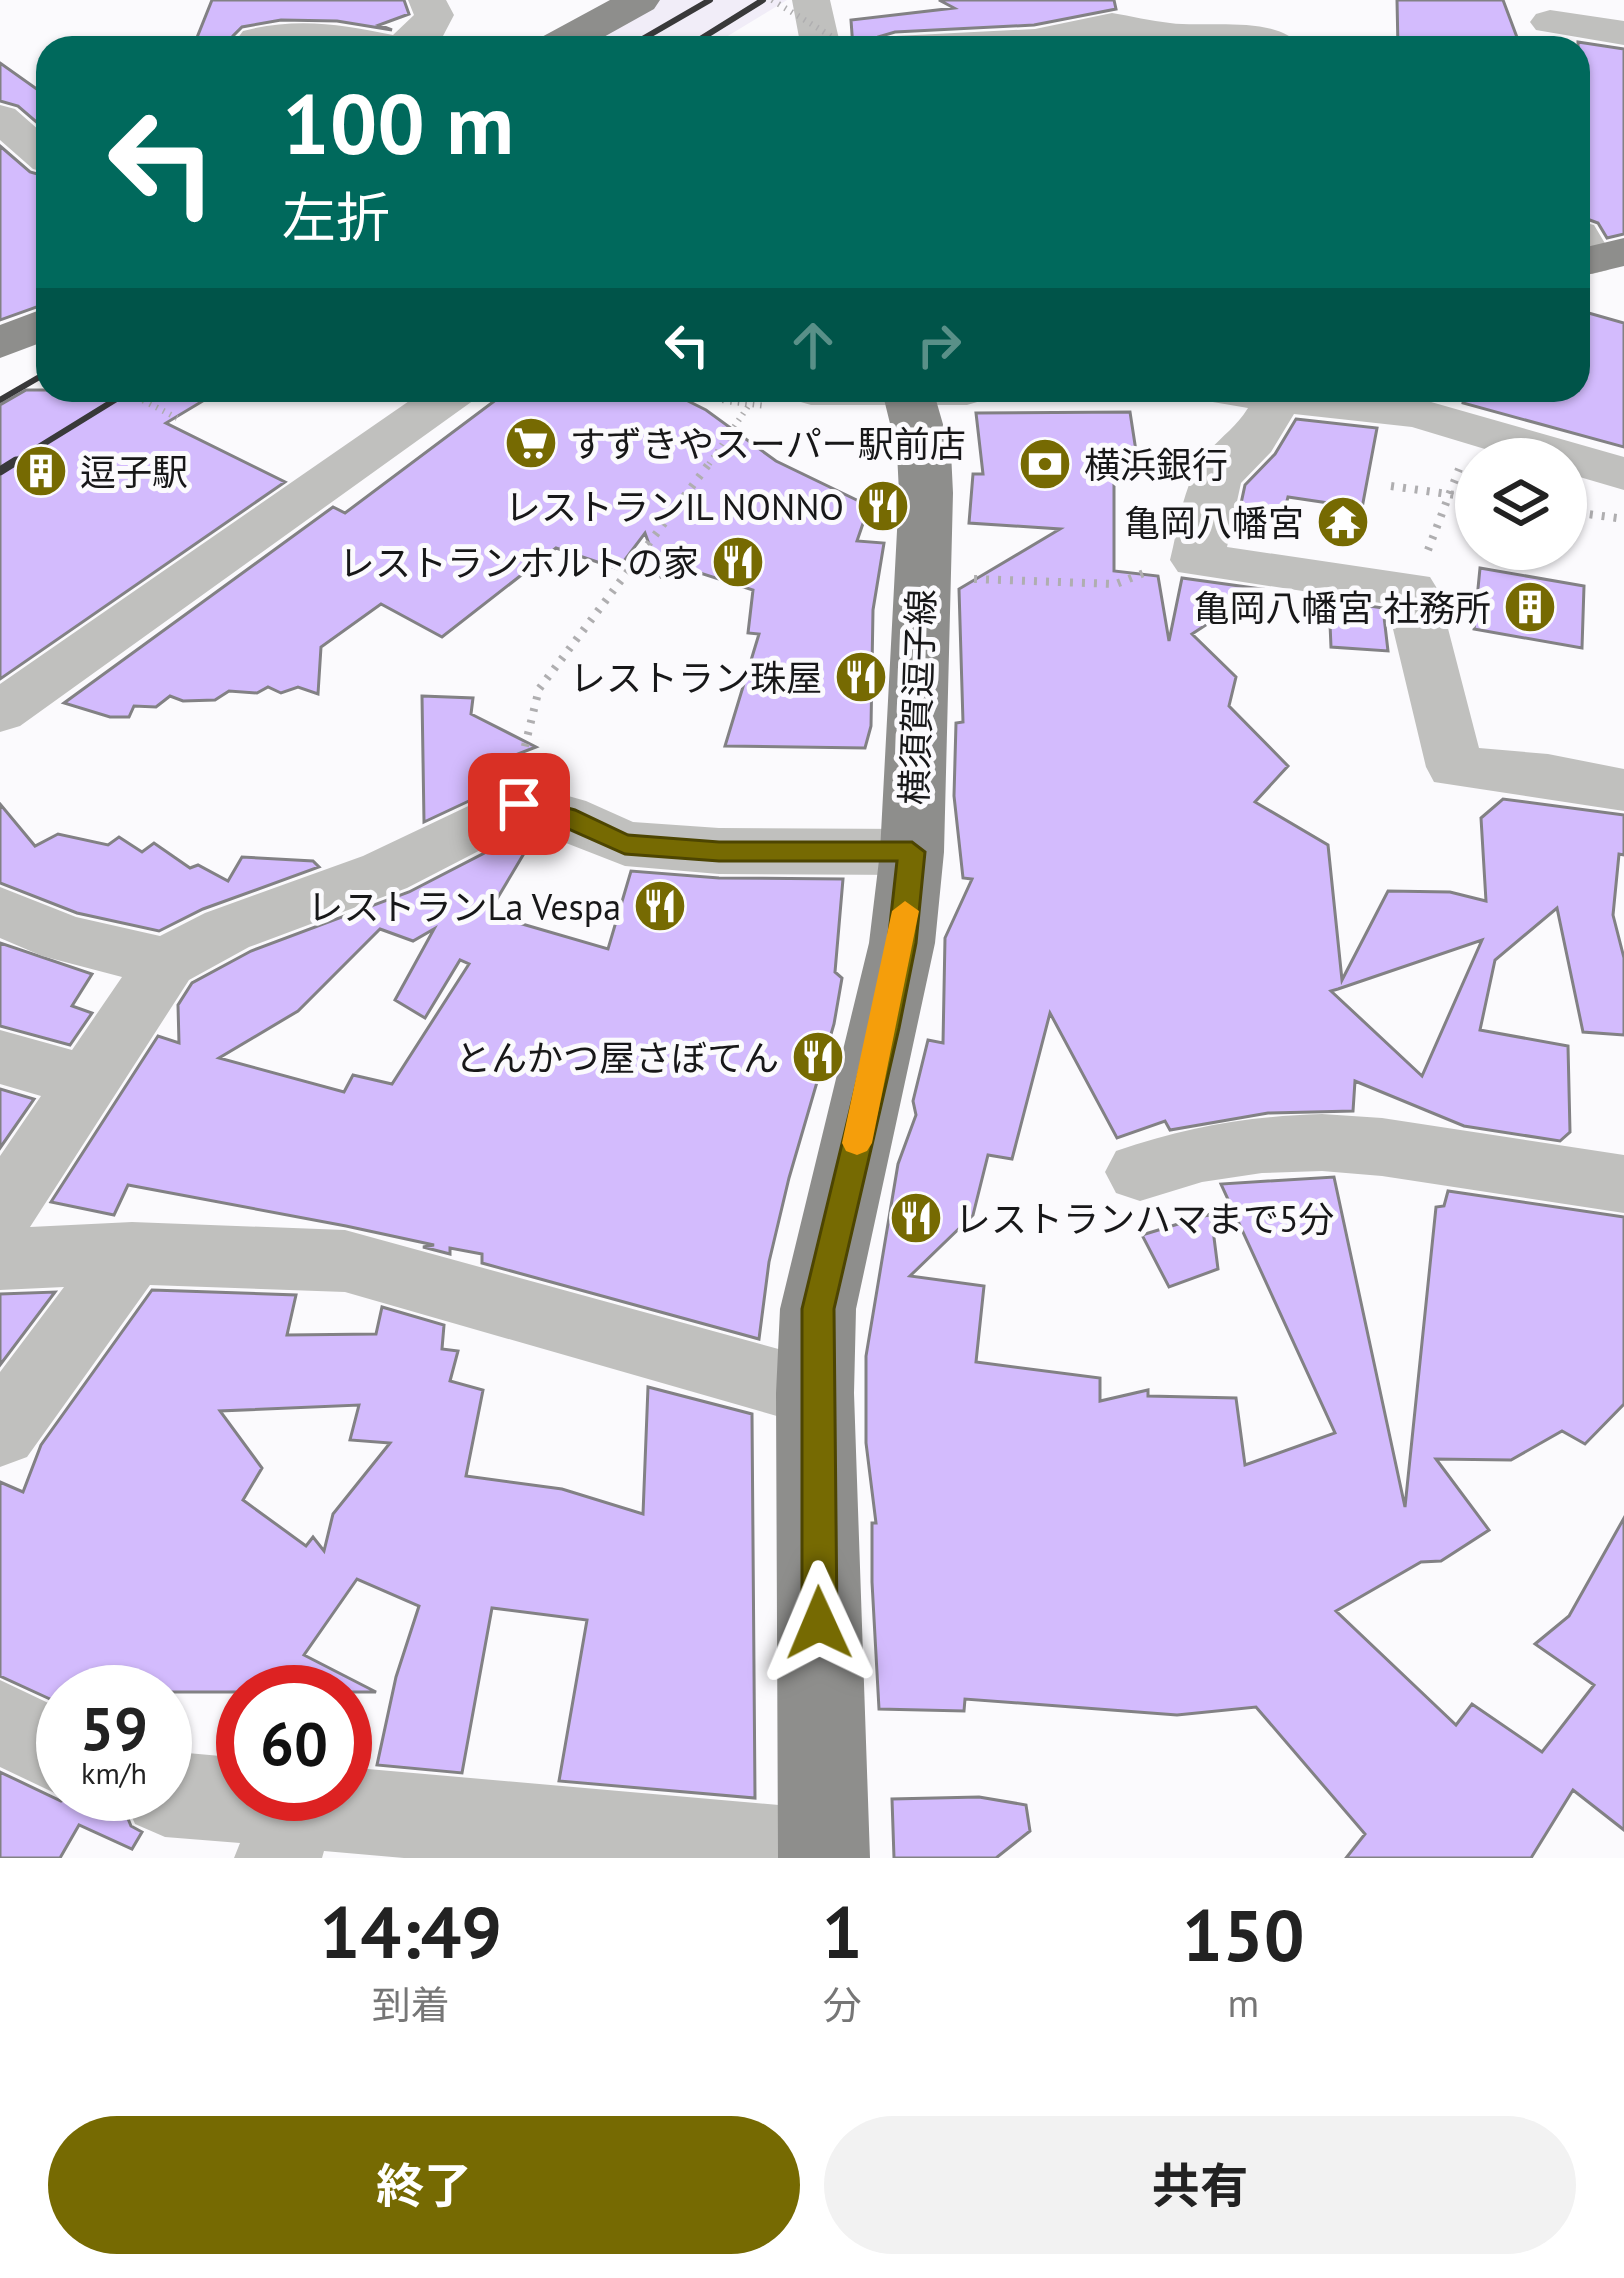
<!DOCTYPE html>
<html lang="ja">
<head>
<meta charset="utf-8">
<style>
	body { margin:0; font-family:"PT Sans","Noto Sans JP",sans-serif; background:#f2f2f2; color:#222; height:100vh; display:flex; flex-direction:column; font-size:45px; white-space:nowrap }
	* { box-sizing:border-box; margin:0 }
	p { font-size:39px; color:#767676 }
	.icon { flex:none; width:66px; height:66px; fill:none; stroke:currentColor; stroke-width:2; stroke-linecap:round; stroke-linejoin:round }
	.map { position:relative; height:1858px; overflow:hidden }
	.drawer { display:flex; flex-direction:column; background:#fff; flex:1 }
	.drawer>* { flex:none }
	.hud { position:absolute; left:36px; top:36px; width:1554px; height:366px; border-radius:36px; box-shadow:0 3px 9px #0004; background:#00695c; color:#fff; overflow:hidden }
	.fabs { position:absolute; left:1455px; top:438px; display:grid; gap:24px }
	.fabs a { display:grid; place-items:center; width:132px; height:132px; border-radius:50%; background:#fff; box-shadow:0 3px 9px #0004; font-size:60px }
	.speed { position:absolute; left:36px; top:1665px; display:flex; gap:24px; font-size:60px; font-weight:700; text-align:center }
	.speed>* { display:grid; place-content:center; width:156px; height:156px; border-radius:50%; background:#fff; box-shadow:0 3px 9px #0004; line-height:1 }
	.speed small { font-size:30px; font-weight:400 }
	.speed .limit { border:18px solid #d22; background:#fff; color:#111 }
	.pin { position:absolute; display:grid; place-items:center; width:102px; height:102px; color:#fff; margin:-51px; border-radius:24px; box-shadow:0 6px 18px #0006 }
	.me { position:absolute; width:132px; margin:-66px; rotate:359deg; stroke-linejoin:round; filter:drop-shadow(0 0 9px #0008) }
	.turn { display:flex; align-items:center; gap:42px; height:252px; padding:0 48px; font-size:54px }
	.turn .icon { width:156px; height:156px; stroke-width:2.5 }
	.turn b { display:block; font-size:84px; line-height:102px }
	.lanes { display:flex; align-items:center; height:114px; padding:0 48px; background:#0003; justify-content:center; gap:60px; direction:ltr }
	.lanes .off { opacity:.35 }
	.eta { display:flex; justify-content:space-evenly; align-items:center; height:204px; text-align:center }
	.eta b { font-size:72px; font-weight:700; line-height:84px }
	.button { display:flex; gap:24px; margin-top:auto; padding:24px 48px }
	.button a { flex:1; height:138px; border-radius:72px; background:#766a02; color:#fff; font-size:48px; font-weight:700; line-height:138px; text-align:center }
	.button a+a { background:#f2f2f2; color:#222 }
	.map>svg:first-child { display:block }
	.built { fill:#f1edf8 }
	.building { fill:#d3bbfd; stroke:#828184; stroke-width:3; fill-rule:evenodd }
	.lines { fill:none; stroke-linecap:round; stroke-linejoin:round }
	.path-far1 { stroke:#afaeb0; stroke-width:6; stroke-dasharray:1.5 6; stroke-linecap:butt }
	.path { stroke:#afaeb0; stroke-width:8; stroke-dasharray:3 9; stroke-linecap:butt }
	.minor { fill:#c0c0be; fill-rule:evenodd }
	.major { fill:#8e8e8c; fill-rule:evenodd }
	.rail-far1 { stroke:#39393a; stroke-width:6 }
	.rail { stroke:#39393a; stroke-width:9 }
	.path-bridge { stroke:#afaeb0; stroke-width:6; stroke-dasharray:1.5 6; stroke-linecap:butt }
	.route { fill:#766a02; stroke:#4d4501; stroke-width:3 }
	.slow { fill:#f59e0b }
	.labels { text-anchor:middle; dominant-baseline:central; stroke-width:10; stroke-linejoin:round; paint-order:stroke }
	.poi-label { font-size:36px; fill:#181819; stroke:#fbfafd; text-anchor:end }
	.street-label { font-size:36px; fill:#181819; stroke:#fbfafd }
</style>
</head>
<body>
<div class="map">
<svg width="1624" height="1858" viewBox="0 0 1624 1858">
	<rect width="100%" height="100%" fill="#fbfafd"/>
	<path class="built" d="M 659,0 L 787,0 L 708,48 L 575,48 Z"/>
	<path class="building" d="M 212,0 L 404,0 L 409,14 L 379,25 L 392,30 L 337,21 L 281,20 L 242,27 L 233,36 L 236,45 L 194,45 Z
		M 939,0 L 1114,0 L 1116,9 L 1034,25 L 895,32 L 878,37 L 872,48 L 853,48 L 851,20 L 954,8 Z
		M 1397,0 L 1503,0 L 1521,48 L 1398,48 Z
		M 1578,42 L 1624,49 L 1624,234 L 1607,238 L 1598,223 L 1587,219 L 1578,200 L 1578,123 L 1583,104 L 1578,103 Z
		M 0,63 L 48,97 L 48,132 L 18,106 L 0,101 Z
		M 0,146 L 30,172 L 48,177 L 48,303 L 0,320 Z
		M 1578,310 L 1624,323 L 1624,447 L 1463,403 L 1465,390 L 1578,390 Z
		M 26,390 L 221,390 L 166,423 L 285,482 L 0,679 L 0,405 Z
		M 509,390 L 666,390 L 706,410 L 776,461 L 869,506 L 857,541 L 884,543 L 873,610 L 871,726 L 865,748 L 725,746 L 759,634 L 748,633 L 753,590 L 688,569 L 661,577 L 645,533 L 618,569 L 556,548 L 442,637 L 381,604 L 321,647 L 318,694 L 298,687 L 281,693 L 268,687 L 257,693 L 229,691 L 215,700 L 183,701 L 170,696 L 156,707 L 134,706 L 129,717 L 110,717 L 64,703 L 333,507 L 345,513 Z
		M 1130,412 L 1138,464 L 1114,464 L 1114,571 L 1158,576 L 1169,641 L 1182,578 L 1261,589 L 1192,634 L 1236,677 L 1229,706 L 1288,766 L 1255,802 L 1328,845 L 1342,980 L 1388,891 L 1450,892 L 1486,901 L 1481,818 L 1503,799 L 1624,815 L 1624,855 L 1619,854 L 1613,915 L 1624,958 L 1624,1035 L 1583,1032 L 1557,908 L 1495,960 L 1480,1030 L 1568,1046 L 1570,1132 L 1560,1141 L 1464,1126 L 1355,1081 L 1353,1111 L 1268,1113 L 1170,1130 L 1165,1121 L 1117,1138 L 1050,1013 L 1012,1159 L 988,1155 L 973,1215 L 910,1276 L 984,1286 L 976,1362 L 1100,1378 L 1100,1401 L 1148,1390 L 1148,1396 L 1236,1398 L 1245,1465 L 1335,1433 L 1221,1184 L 1334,1177 L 1405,1507 L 1436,1207 L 1444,1206 L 1448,1191 L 1624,1217 L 1624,1404 L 1585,1444 L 1562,1431 L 1511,1460 L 1436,1459 L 1489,1530 L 1441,1561 L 1421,1562 L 1336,1611 L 1456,1725 L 1472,1704 L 1542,1752 L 1594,1685 L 1535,1644 L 1569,1616 L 1624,1518 L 1624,1830 L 1573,1790 L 1531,1858 L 1346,1858 L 1365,1834 L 1256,1707 L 1177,1715 L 965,1699 L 964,1711 L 879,1709 L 872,1582 L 872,1523 L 876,1523 L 866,1443 L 866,1356 L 898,1164 L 916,1115 L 913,1101 L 928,1040 L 943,1043 L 945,938 L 972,879 L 963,878 L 954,796 L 956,723 L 963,722 L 959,589 L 1060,529 L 969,523 L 973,474 L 983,474 L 976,413 ZM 1482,940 L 1422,1076 L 1331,991 L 1338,989 Z
		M 1296,419 L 1377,428 L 1362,508 L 1288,497 L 1280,528 L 1237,522 L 1245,485 L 1275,454 Z
		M 1480,568 L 1584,586 L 1582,648 L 1474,629 Z
		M 1329,600 L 1383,608 L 1388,651 L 1331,647 Z
		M 422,696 L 473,698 L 471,714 L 536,747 L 505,759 L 503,785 L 424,822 Z
		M 0,804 L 35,846 L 58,834 L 108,845 L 119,837 L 142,852 L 154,843 L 190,868 L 198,865 L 228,881 L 242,857 L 313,861 L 319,867 L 203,909 L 159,931 L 77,913 L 0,883 Z
		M 525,832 L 531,834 L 524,844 L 526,850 L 488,914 L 608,949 L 631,871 L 719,878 L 843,879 L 835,972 L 842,978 L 834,1024 L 789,1178 L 769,1262 L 759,1339 L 482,1263 L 482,1254 L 450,1248 L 450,1254 L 423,1247 L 434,1245 L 346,1226 L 128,1185 L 114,1215 L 51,1202 L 158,1036 L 179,1043 L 178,1005 L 192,983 L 251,951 L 409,892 ZM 380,929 L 413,941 L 434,929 L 395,1000 L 425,1018 L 460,960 L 469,964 L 392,1084 L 353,1075 L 344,1092 L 219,1058 L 298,1011 Z
		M 0,943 L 92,974 L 72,1006 L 92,1013 L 70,1045 L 0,1026 Z
		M 0,1089 L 34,1099 L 0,1148 Z
		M 1211,1214 L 1218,1269 L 1169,1287 L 1142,1235 Z
		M 152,1290 L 296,1295 L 287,1335 L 376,1334 L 382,1307 L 444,1325 L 442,1349 L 458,1351 L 450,1381 L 483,1390 L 466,1476 L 562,1489 L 643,1514 L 648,1387 L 752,1414 L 755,1798 L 559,1781 L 587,1620 L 492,1608 L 462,1773 L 377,1765 L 396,1677 L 419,1606 L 357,1579 L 304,1655 L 376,1692 L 63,1692 L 63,1705 L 0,1676 L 0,1482 L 23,1492 L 41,1445 ZM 359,1405 L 350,1440 L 390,1443 L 333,1514 L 324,1551 L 313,1537 L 306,1546 L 243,1500 L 262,1468 L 220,1411 Z
		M 55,1292 L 0,1365 L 0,1294 Z
		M 0,1772 L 61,1801 L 75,1794 L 118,1794 L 131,1826 L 142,1832 L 132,1849 L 79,1825 L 60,1858 L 0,1858 Z
		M 979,1797 L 1026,1805 L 1030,1831 L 996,1858 L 894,1858 L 892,1799 Z"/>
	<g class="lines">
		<path class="path-far1" d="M 703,390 L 725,401 L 766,406
			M 709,464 L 749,405"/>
		<path class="path" d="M 1391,486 L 1476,498
			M 1566,511 L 1624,519
			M 1428,550 L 1459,469
			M 974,579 L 1116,584 L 1149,571
			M 522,758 L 539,689 L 711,461"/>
		<path class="minor" d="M 408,0 L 446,0 L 454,15 L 443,36 L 427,48 L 321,44 L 245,48 L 237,39 L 243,31 C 296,17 341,24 393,35 L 414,15 Z
			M 792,0 L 830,0 L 841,48 L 801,48 Z
			M 1550,10 L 1624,21 L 1624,45 L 1536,30 L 1530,22 L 1536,14 Z
			M 1112,13 C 1131,16 1151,21 1170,23 C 1206,28 1279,14 1302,48 L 1175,48 L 1112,37 L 1059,48 L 876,48 L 882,39 L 896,36 L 1035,29 Z
			M 0,105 L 15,109 L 48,138 L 48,173 L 33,169 L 0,140 Z
			M 1578,221 L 1594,225 L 1615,260 L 1608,270 L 1592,274 L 1578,270 Z
			M 425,390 L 482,390 L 474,400 L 20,726 L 0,732 L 0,684 Z
			M 786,390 L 992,390 L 984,400 L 967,405 L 811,405 L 794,400 Z
			M 1193,390 L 1347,390 L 1417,398 L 1624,457 L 1624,490 L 1566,473 L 1566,459 L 1518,459 L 1412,427 L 1294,414 L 1271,452 L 1241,483 L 1227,547 L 1430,577 L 1438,590 L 1479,748 L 1548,754 L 1624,769 L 1624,811 L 1434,782 L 1426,767 L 1387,604 L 1178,572 L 1170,560 C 1179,524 1183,480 1209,451 C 1223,435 1236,427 1248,408 L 1201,400 Z
			M 519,782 L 586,801 L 633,822 L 719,828 L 912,829 L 934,836 L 943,852 L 934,868 L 912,875 L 719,874 L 625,866 L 525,827 L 407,888 L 249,947 L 189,980 L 30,1227 L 132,1222 L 345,1230 L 815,1359 L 842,1369 L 853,1393 L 842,1417 L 815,1427 L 345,1292 L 150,1285 L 27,1457 L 0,1467 L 0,1372 L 64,1287 L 0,1290 L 0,1156 L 41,1096 L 0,1084 L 0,1030 L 72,1050 L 122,977 L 42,956 L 0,938 L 0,887 L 76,917 L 160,936 L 205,913 L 363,856 Z
			M 1322,1114 L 1382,1118 L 1624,1155 L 1624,1213 L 1382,1176 L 1322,1171 L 1262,1173 L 1202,1182 L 1140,1201 L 1116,1193 L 1105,1172 L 1116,1151 C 1185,1127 1249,1116 1322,1114 Z
			M 0,1680 L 63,1710 L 63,1794 L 71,1794 L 63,1797 L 0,1767 Z
			M 165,1751 L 243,1758 L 243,1794 L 345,1794 L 345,1767 L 824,1809 L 855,1821 L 867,1852 L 865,1858 L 404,1858 L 324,1851 L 322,1858 L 234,1858 L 240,1843 L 165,1837 L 135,1824 L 122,1794 L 165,1794 Z"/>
		<path class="major" d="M 610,0 L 660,0 L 654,9 L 584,48 L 532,48 L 538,39 Z
			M 1624,238 L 1624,266 L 1578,277 L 1578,249 Z
			M 48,307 L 48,340 L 0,358 L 0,325 Z
			M 943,390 L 936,400 L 951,452 L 953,493 L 944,852 L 935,943 L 856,1309 L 854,1393 L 870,1858 L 778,1858 L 776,1393 L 780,1309 L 869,943 L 880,852 L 899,493 L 897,452 L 882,391 Z"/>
		<path class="rail-far1" d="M 627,48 L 710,0
			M 686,48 L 763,0
			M 0,400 L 48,372
			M 11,464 L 131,390"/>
		<path class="rail" d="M 0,471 L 16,461"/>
		<path class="path-bridge" d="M 772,0 L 844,44 L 882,45 L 850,48
			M 123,390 L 177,418"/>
	</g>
	<path class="route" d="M 519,795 L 575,810 L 628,835 L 719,842 L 912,842 L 925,852 L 916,943 L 899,1028 L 834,1309 L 837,1623 L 832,1635 L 819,1640 L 807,1635 L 802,1623 L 802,1309 L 870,1028 L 888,943 L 897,861 L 719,861 L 625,854 L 557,824 L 510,811 L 506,804 Z"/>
	<path class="slow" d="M 905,901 L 919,911 L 872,1143 L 867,1151 L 857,1155 L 846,1151 L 842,1143 L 892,911 Z"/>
	<defs>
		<g id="supermarket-disc" transform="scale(2.7)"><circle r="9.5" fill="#766a02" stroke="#fbfafd"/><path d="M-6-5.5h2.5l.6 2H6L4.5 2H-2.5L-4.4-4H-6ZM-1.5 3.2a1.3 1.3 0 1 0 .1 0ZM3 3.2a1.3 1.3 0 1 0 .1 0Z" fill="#fff"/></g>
		<g id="bank-disc" transform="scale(2.7)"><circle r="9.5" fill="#766a02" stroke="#fbfafd"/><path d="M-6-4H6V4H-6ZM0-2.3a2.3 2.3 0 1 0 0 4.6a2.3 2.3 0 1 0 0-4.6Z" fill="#fff"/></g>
		<g id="building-disc" transform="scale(2.7)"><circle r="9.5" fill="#766a02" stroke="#fbfafd"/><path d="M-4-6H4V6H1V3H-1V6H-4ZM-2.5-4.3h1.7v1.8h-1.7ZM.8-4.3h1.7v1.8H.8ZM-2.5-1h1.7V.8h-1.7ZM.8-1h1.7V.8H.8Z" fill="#fff"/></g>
		<g id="restaurant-disc" transform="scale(2.7)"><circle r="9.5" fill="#766a02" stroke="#fbfafd"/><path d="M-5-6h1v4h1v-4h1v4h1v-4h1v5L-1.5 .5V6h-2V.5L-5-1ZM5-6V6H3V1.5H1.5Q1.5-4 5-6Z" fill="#fff"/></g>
		<g id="temple-disc" transform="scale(2.7)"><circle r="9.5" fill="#766a02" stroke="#fbfafd"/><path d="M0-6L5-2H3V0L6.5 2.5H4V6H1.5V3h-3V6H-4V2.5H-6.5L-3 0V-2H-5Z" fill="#fff"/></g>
	</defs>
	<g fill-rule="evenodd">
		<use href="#supermarket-disc" x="531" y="443"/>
		<use href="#bank-disc" x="1045" y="464"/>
		<use href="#building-disc" x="41" y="471"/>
		<use href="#restaurant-disc" x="883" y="506"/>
		<use href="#temple-disc" x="1343" y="522"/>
		<use href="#restaurant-disc" x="738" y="562"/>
		<use href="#building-disc" x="1530" y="607"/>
		<use href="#restaurant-disc" x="861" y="677"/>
		<use href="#restaurant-disc" x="660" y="906"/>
		<use href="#restaurant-disc" x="818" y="1057"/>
		<use href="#restaurant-disc" x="916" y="1218"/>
	</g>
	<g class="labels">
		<g class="poi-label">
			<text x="570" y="443" text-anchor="start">すずきやスーパー駅前店</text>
			<text x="1084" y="464" text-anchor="start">横浜銀行</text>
			<text x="80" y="471" text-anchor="start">逗子駅</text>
			<text x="844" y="506">レストランIL NONNO</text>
			<text x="1304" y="522">亀岡八幡宮</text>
			<text x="699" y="562">レストランホルトの家</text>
			<text x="1491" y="607">亀岡八幡宮 社務所</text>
			<text x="822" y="677">レストラン珠屋</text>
			<text x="621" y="906">レストランLa Vespa</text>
			<text x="779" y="1057">とんかつ屋さぼてん</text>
			<text x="955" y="1218" text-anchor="start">レストランハマまで5分</text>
		</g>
		<g class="street-label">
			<text transform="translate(917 697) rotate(-88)">横須賀逗子線</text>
		</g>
	</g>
</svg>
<div class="fabs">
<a><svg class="icon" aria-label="layers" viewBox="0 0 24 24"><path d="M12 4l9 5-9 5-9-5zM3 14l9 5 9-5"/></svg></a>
</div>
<div class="speed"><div>59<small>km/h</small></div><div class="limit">60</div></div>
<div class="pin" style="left:519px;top:804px;background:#d93025"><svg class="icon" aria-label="arrive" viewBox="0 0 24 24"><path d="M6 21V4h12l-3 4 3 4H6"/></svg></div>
<svg class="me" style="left:819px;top:1623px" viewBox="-20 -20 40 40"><path d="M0-17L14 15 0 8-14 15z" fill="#766a02" stroke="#fff" stroke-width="4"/></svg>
<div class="hud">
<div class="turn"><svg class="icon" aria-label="left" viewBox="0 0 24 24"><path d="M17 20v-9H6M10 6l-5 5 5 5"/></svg><div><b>100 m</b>左折</div></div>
<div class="lanes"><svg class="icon" aria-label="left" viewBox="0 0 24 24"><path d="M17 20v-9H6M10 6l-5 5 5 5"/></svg><svg class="icon off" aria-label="ahead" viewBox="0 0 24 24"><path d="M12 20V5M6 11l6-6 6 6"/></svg><svg class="icon off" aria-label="right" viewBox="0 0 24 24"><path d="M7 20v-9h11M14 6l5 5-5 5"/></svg></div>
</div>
</div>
<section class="drawer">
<div class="eta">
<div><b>14:49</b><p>到着</p></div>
<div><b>1</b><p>分</p></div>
<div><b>150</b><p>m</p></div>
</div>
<div class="button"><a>終了</a><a>共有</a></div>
</section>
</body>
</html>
